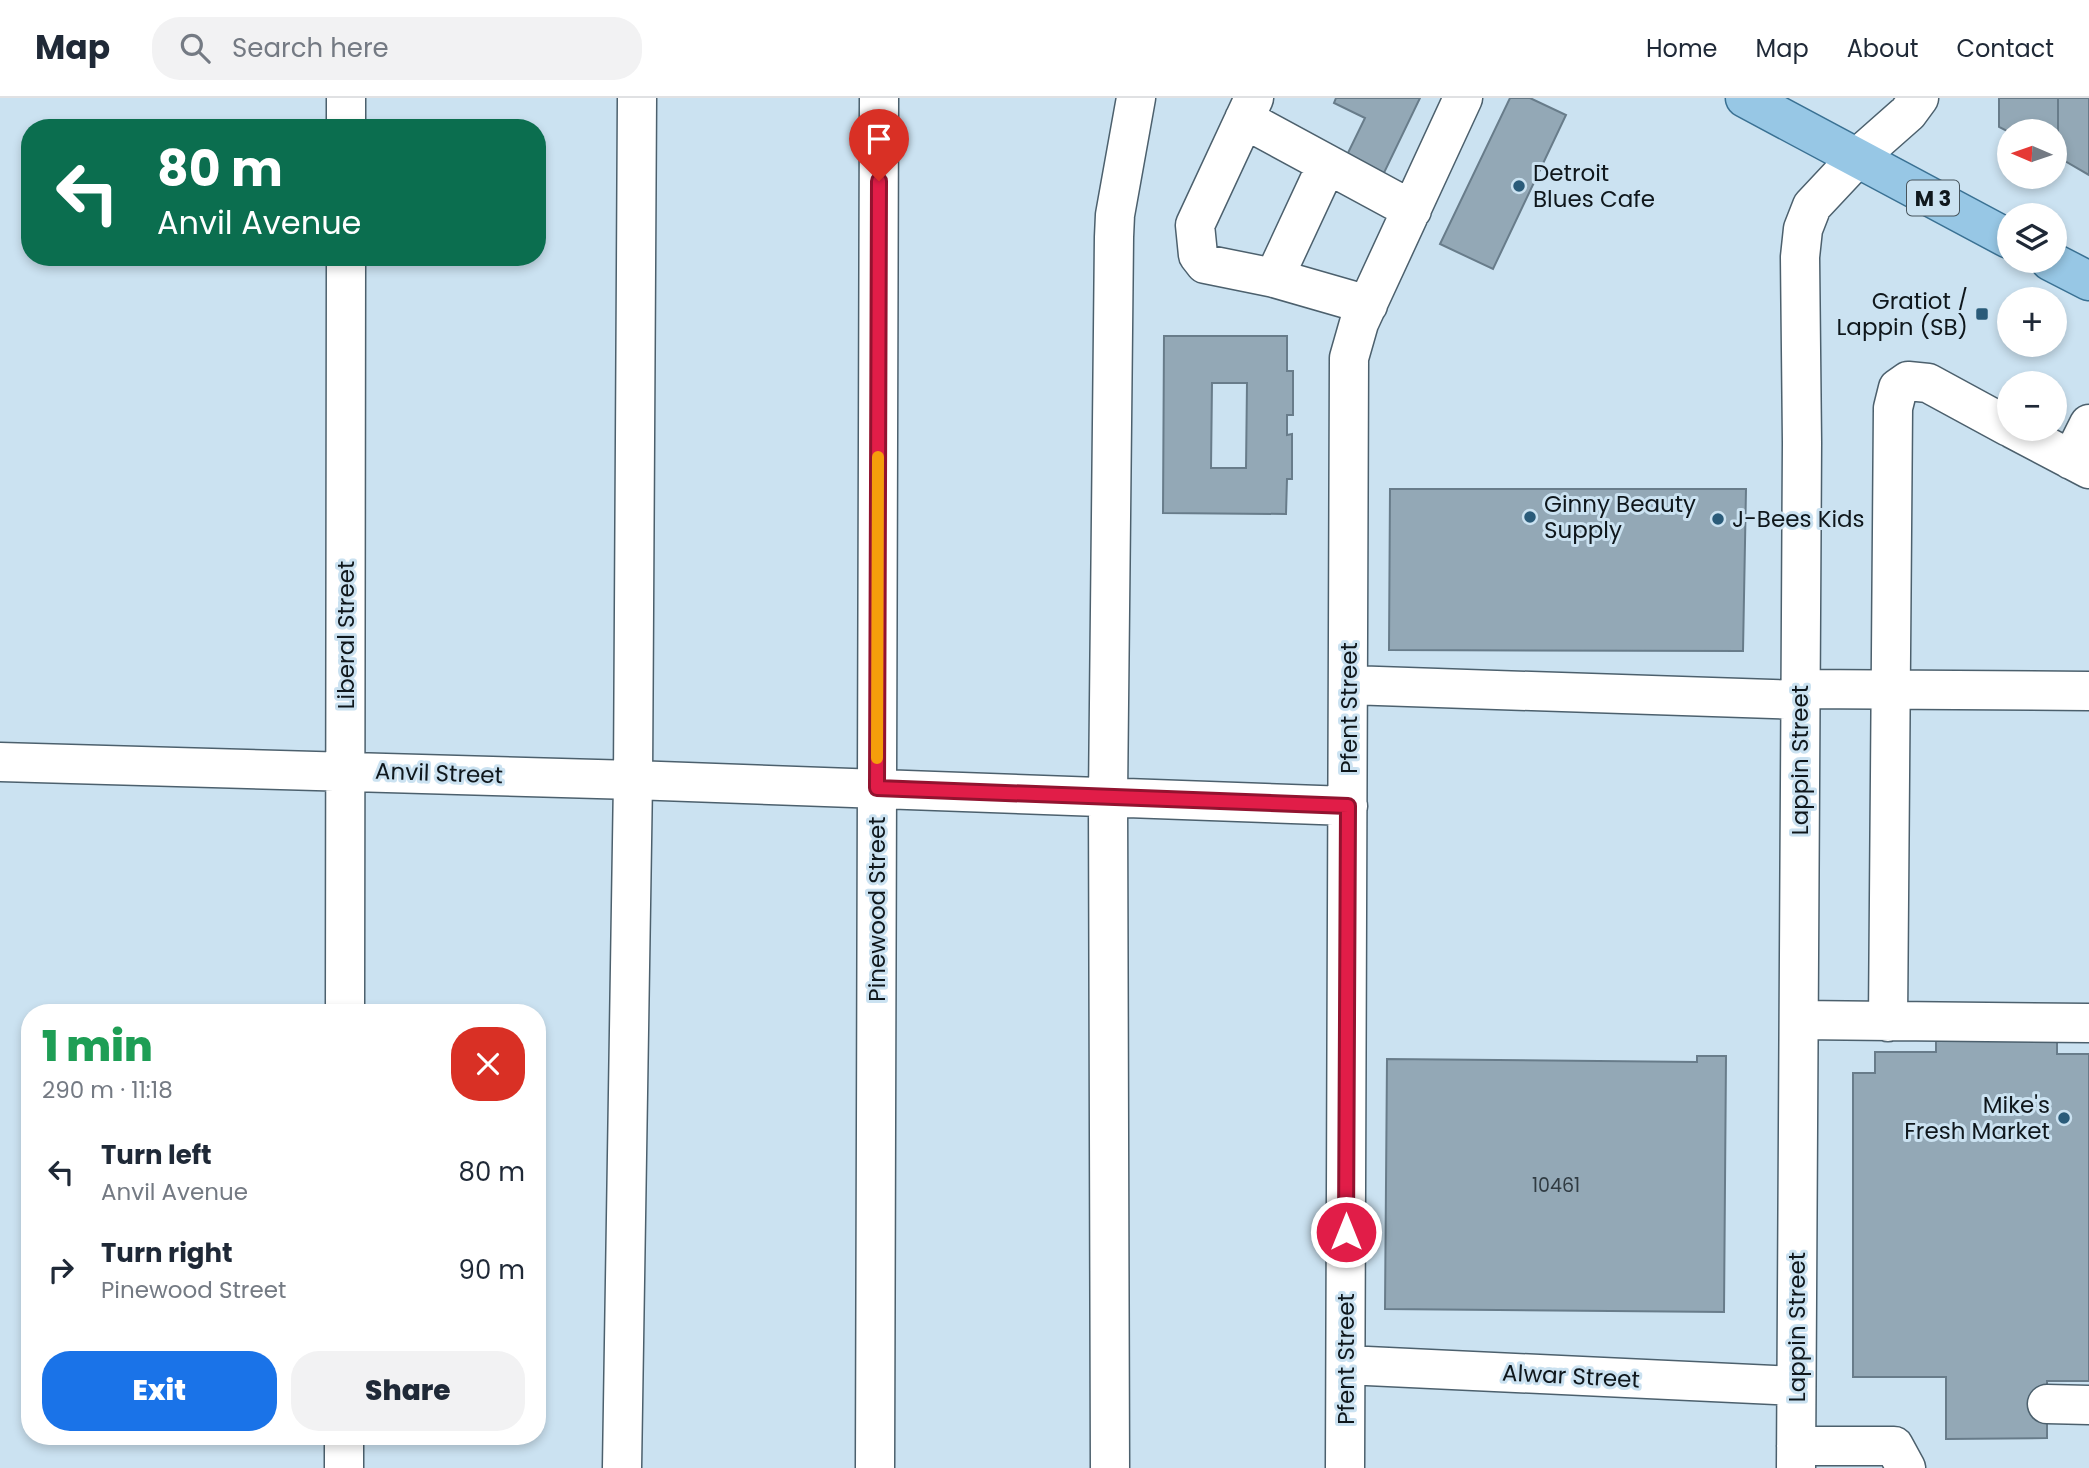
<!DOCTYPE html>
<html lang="en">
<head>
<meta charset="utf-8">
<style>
	body { margin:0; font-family:Poppins,sans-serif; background:#f2f2f3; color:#1f2937; height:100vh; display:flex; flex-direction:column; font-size:26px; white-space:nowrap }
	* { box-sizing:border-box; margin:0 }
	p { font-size:23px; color:#747a83 }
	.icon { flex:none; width:38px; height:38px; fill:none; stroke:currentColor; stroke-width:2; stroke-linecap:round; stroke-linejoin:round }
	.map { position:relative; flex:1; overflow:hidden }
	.side { position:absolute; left:21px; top:906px; width:525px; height:441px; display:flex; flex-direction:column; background:#fff; border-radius:28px; box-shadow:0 4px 10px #0003 }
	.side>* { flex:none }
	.top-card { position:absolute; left:21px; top:21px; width:525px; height:147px; border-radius:28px; box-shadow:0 4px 10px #0003; background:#0b6e4f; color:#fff; overflow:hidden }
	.needle { width:46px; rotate:272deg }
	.tools { position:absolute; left:1997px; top:21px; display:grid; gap:14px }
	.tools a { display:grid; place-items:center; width:70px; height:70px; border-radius:50%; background:#fff; box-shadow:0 4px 10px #0003; font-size:35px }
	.pin { position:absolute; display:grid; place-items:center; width:60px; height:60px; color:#fff; margin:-72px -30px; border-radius:50% 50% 50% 0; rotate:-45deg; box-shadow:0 0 7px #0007 }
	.pin .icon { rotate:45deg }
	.me { position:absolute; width:77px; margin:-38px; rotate:0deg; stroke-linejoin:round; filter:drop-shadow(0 0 5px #0008) }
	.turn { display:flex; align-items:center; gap:24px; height:147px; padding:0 21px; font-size:32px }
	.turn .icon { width:91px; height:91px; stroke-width:2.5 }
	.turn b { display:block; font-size:49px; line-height:60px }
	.round { display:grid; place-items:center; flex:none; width:74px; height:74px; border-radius:28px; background:#f2f2f3 }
	.headline { display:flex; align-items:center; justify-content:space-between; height:119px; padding:0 21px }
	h1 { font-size:42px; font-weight:800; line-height:52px; color:#1e9e55 }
	.cta { display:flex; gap:14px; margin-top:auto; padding:14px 21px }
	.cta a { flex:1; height:80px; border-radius:28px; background:#1a73e8; color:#fff; font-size:28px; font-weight:800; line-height:80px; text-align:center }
	.cta a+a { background:#f2f2f3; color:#1f2937 }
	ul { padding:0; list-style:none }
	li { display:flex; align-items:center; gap:21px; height:98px; padding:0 21px }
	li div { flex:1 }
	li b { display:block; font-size:26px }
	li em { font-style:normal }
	header { display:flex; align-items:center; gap:42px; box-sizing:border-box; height:98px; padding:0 35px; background:#fff; border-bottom:2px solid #e0e1e3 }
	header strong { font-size:33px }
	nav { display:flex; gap:38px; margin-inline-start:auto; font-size:24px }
	.search { width:490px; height:63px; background:#f2f2f3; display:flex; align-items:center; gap:18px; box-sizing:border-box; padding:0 24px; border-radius:28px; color:#747a83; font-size:26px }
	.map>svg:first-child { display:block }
	.building { fill:#93a8b6; stroke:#687c8a; stroke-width:2; fill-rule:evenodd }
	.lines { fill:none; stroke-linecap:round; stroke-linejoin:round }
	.minor-casing { stroke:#4c606d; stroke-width:41 }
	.major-casing { stroke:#3a7193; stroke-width:41 }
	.minor { stroke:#fff; stroke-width:38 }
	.major { stroke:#97c7e5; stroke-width:38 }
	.route-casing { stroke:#92132f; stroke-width:18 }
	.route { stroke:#e11d48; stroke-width:12 }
	.slow { stroke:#f59e0b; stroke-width:12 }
	.poi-dot { fill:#2a5b79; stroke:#cbe2f1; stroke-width:2.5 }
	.labels { text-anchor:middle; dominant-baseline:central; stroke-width:6; stroke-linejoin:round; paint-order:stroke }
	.number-label { font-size:19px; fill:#303b42 }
	.shield { fill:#cbe2f1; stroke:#47545c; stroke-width:2 }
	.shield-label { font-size:21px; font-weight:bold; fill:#0f171c }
	.poi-label { font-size:23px; fill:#0f171c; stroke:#cbe2f1; text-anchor:start }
	.street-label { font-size:23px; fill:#0f171c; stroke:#cbe2f1 }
</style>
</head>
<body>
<header>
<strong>Map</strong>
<div class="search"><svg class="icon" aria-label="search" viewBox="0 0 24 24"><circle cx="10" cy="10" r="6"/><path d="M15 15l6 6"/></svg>Search here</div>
<nav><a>Home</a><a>Map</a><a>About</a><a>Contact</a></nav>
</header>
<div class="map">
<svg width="2089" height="1370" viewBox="0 0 2089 1370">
	<rect width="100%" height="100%" fill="#cbe2f1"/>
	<path class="building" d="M 1336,0 L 1420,0 L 1382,79 L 1345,61 L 1365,20 L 1334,5 Z
		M 1510,0 L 1530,0 L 1566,17 L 1493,171 L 1440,146 Z
		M 1999,0 L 2058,0 L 2058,59 L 2054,58 L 2054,33 L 2009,34 L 1999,29 Z
		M 2058,0 L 2089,0 L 2089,77 L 2058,59 Z
		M 1164,238 L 1287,238 L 1287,273 L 1293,273 L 1293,317 L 1287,317 L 1287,337 L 1292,336 L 1292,381 L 1287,381 L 1286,416 L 1163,415 ZM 1212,285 L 1247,285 L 1246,370 L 1211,370 Z
		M 1390,391 L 1746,391 L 1743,553 L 1389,552 Z
		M 1936,943 L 2057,943 L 2057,956 L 2089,956 L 2089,1283 L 2047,1283 L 2047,1340 L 1946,1341 L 1946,1279 L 1853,1279 L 1853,975 L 1875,975 L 1875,954 L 1936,954 Z
		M 1697,958 L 1726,958 L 1724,1214 L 1385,1211 L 1387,961 L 1697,964 Z"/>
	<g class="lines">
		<g class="minor-casing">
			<path id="minor" d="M 346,0 L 346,30
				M 1254,0 L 1195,127 L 1198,157 L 1205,166 L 1274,180 L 1368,207
				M 1244,21 L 1412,112
				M 1274,180 L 1327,66
				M 2013,331 L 2089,371
				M 2071,362 L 2089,326
				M 1349,587 L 1800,602
				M 1801,591 L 2089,593
				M 0,664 L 633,682 L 1348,708
				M 345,915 L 346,159
				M 1799,922 L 2089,925
				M 1888,924 L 1893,310 L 1898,290 L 1908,283 L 1928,285 L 2009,329
				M 1346,1267 L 1796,1288
				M 2047,1306 L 2089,1307
				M 1796,1348 L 1894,1348 L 1906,1370
				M 344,1370 L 344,1339
				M 622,1370 L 633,682 L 637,0
				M 875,1370 L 879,0
				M 1110,1370 L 1108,699 L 1114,139 L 1115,117 L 1136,0
				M 1345,1370 L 1349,260 L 1359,225 L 1463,0
				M 1796,1370 L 1802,345 L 1800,159 L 1803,131 L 1812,108 L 1857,60 L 1908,15 L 1919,0"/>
		</g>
		<g class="major-casing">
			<path id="major" d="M 1745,0 L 2009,141
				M 2050,163 L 2089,183"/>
		</g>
		<use href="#minor" class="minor"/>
		<use href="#major" class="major"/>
	</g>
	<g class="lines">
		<g class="route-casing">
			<path id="route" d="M 879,83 L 877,690 L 1348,708 L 1346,1134"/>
		</g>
		<use href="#route" class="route"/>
		<path class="slow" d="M 877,660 L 878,359"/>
	</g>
	<g class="poi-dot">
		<circle cx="1519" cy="88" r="7"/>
		<rect x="1975" y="209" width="14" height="14" rx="3.5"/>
		<circle cx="1530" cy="419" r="7"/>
		<circle cx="1718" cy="421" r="7"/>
		<circle cx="2064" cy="1020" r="7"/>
	</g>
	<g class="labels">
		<g class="number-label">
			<text x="1556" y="1087">10461</text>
		</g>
		<rect class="shield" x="1907" y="82.5" width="52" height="35" rx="5"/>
		<g class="shield-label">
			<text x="1933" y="100">M 3</text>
		</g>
		<g class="poi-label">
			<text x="1533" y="75">Detroit<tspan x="1533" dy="26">Blues Cafe</tspan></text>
			<text x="1968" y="203" text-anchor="end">Gratiot /<tspan x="1968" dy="26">Lappin (SB)</tspan></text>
			<text x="1544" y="406">Ginny Beauty<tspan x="1544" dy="26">Supply</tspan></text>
			<text x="1732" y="421">J-Bees Kids</text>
			<text x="2050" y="1007" text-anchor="end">Mike's<tspan x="2050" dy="26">Fresh Market</tspan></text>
		</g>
		<g class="street-label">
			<text transform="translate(346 537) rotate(-90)">Liberal Street</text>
			<text transform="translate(1349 610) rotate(-90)">Pfent Street</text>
			<text transform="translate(1800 662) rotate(-90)">Lappin Street</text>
			<text transform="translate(439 675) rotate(2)">Anvil Street</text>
			<text transform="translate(877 811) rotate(-90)">Pinewood Street</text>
			<text transform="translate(1797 1229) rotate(-90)">Lappin Street</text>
			<text transform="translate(1346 1261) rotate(-90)">Pfent Street</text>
			<text transform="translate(1571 1278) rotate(3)">Alwar Street</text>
		</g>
	</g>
</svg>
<div class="tools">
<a><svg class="needle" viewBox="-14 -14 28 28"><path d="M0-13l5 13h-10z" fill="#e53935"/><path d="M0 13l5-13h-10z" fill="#747a83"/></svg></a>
<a><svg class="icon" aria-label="layers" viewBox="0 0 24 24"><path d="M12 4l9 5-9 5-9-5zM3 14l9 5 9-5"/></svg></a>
<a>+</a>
<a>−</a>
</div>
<div class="pin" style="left:879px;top:83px;background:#d93025"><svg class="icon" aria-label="arrive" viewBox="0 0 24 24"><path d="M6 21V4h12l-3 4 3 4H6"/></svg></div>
<svg class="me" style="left:1346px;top:1134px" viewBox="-20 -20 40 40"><circle r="17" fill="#e11d48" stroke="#fff" stroke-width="3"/><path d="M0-11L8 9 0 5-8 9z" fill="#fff"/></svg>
<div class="top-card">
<div class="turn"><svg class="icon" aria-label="left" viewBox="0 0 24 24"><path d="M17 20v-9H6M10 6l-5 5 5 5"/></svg><div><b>80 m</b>Anvil Avenue</div></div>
</div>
<section class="side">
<div class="headline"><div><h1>1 min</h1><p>290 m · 11:18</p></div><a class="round" style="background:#d93025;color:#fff"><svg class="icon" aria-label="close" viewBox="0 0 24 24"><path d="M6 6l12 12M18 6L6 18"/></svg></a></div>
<ul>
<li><svg class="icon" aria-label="left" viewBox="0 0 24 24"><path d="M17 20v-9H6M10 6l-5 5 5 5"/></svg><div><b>Turn left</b><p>Anvil Avenue</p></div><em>80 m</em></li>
<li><svg class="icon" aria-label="right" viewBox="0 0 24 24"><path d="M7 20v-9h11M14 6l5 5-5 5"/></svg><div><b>Turn right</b><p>Pinewood Street</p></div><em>90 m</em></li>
</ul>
<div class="cta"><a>Exit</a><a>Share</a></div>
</section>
</div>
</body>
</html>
